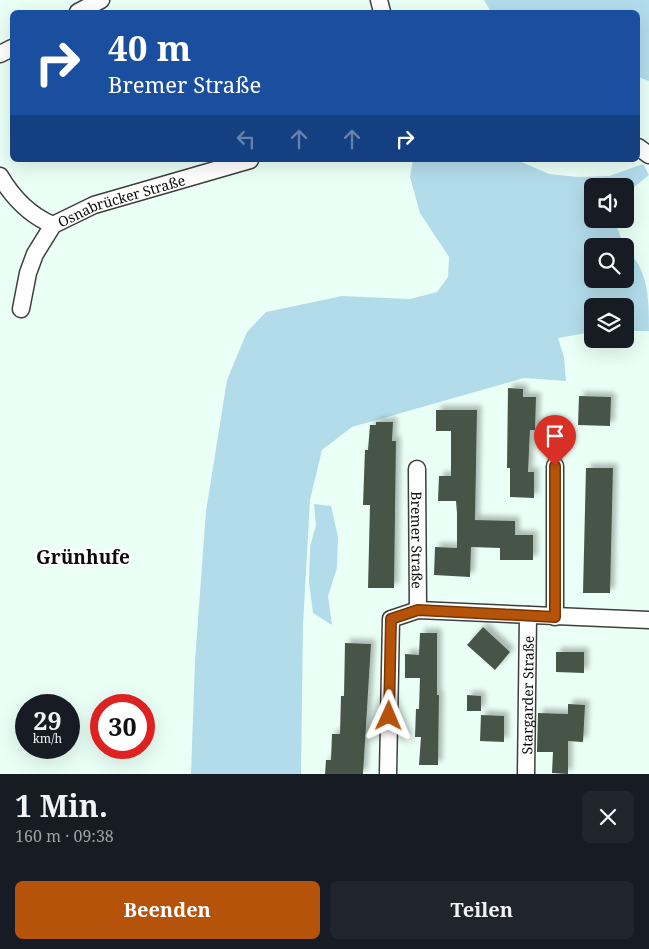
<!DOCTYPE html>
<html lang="de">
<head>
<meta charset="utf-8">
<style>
	body { margin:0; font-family:"Noto Serif",serif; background:#20242c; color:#f1f3f6; height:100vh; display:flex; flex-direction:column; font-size:19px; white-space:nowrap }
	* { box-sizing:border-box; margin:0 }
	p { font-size:16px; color:#9ea1a6 }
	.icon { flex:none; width:28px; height:28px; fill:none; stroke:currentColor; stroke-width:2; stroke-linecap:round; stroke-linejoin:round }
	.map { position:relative; height:774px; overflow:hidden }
	.sheet { display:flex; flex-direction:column; background:#171b24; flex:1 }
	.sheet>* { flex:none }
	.guide { position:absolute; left:10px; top:10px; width:630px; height:152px; border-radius:8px; box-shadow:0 5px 20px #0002; background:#1a4fa0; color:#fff; overflow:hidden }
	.buttons { position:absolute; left:584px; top:178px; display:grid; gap:10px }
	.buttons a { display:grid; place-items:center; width:50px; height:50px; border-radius:8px; background:#171b24; box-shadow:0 5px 20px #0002; font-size:25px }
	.speed { position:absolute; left:15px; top:694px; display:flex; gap:10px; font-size:25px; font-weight:700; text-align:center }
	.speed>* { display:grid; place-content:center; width:65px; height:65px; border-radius:50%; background:#171b24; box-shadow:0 5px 20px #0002; line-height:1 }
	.speed small { font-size:12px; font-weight:400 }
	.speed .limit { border:8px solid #d22; background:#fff; color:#111 }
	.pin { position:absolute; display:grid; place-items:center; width:42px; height:42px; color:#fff; margin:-51px -21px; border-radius:50% 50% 50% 0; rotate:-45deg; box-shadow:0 0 5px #0007 }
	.pin .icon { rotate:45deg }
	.me { position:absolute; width:55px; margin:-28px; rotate:1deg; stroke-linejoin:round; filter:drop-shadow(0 0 4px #0008) }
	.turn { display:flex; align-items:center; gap:18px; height:105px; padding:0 15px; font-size:22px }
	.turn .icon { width:65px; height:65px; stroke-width:2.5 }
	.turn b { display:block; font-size:35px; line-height:42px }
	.lanes { display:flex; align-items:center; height:48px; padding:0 15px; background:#0003; justify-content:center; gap:25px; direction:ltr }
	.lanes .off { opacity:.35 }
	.round { display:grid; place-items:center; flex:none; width:52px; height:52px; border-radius:8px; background:#20242c }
	.overview { display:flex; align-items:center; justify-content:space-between; height:85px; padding:0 15px }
	h1 { font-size:30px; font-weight:700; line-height:38px }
	.primary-button { display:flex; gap:10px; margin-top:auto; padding:10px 15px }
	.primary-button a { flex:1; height:58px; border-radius:8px; background:#b45309; color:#fff; font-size:20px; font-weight:700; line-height:58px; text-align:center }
	.primary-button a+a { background:#20242c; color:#f1f3f6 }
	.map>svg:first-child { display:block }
	.green { fill:#b3dcea }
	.building { fill:#47554a; filter:url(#shadow) }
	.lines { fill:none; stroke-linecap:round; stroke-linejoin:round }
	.minor-casing { stroke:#3f3f3f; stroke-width:19 }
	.minor { stroke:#fff; stroke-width:16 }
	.route-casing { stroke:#753606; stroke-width:12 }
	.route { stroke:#b45309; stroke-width:9 }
	.labels { text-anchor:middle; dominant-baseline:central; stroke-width:5; stroke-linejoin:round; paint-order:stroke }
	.street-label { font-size:14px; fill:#0c0c0c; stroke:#fff }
	.district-label { font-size:19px; font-weight:bold; fill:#0c0c0c; stroke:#fff }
</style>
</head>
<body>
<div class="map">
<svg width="649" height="774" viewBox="0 0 649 774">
	<defs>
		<filter id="shadow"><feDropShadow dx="4.5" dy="-4.5" stdDeviation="2.5" flood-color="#0004"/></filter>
	</defs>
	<rect width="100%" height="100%" fill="#eafff6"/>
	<path class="green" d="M 484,0 L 649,0 L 649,81 L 638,77 L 638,12 L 491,12 Z
		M 413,160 L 517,160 L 549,174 L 578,177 L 609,176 L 643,164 L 649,175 L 634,187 L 625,200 L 625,186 L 592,186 L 592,219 L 619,219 L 617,227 L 624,246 L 592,246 L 592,279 L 625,279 L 625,247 C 649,271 649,298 649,331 L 625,331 L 625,306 L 592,306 L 592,332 L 558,338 L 564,357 L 566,381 L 524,378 L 352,427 L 322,450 L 310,500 L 303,625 L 301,774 L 191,774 L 195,661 L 206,511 L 227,380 L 247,332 L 266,312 L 342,296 L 410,299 L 437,292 L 448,277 L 449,257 L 420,213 L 410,177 Z
		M 314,504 L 331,506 L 338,537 L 337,568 L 328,596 L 332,625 L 313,613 L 309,582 L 310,547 L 316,525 Z"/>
	<path class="building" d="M 508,388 L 523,389 L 523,397 L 536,397 L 535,430 L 530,430 L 528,472 L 534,472 L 534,498 L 510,497 L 510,468 L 507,468 Z
		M 579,396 L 611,397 L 610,426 L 578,425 Z
		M 436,410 L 477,410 L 475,520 L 515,521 L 515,535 L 533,535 L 533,560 L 500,560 L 500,548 L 471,547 L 470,577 L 434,575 L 435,547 L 457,548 L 457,513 L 456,501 L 438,501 L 439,476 L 451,476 L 451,431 L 436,431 Z
		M 376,422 L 393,422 L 392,441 L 396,441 L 394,588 L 368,588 L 370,505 L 363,505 L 365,450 L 368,450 L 370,425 L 376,425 Z
		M 586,468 L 613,468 L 610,593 L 583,593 Z
		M 483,627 L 510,652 L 495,670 L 467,645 Z
		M 420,633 L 437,633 L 437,695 L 439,695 L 438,765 L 419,765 L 421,737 L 415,737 L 416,709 L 419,709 L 420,678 L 405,678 L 405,654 L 419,655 Z
		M 345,643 L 371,644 L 363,774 L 325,774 L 326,760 L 331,760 L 332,734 L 340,734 L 341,696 L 344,696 Z
		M 556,652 L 584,652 L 584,673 L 556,672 Z
		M 467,695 L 481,696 L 481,711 L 467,711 Z
		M 568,704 L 585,705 L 583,742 L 568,741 L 568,774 L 552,773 L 553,752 L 537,752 L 538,713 L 568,714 Z
		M 481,715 L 504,716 L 504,742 L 480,741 Z"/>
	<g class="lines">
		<g class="minor-casing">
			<g id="minor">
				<path d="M 379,0 L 382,12"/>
				<path d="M 78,12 L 101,0"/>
				<path d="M 0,54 L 12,48"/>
				<path d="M 638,147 L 649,155"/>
				<path d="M 0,176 C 13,198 29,215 53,225"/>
				<path id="s1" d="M 21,309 L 28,273 L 35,254 L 53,225 L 94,205 L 250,160"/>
				<path d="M 555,466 L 555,617"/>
				<path id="s2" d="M 417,469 L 418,610"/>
				<path d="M 388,774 L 391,619 L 418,610 L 649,620"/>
				<path id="s3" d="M 526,774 L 528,615"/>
			</g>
		</g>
		<use href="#minor" class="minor"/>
	</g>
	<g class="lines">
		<g class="route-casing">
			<path id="route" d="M 389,716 L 391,619 L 418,610 L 555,617 L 555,466"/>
		</g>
		<use href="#route" class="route"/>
	</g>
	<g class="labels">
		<g class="street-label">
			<text stroke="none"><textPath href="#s1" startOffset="164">Osnabrücker Straße</textPath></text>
			<text stroke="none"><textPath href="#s2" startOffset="71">Bremer Straße</textPath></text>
			<text stroke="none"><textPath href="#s3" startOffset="79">Stargarder Straße</textPath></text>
		</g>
		<g class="district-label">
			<text x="83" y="557">Grünhufe</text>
		</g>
	</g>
</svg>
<div class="buttons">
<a><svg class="icon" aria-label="sound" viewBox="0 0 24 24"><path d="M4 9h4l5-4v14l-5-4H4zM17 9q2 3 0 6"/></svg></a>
<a><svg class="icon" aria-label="search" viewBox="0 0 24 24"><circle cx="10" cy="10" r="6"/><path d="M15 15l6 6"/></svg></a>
<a><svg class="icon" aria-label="layers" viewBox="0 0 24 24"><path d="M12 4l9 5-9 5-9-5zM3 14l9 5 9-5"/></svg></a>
</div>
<div class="speed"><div>29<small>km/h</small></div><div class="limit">30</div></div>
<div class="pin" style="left:555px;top:466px;background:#d93025"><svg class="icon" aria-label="arrive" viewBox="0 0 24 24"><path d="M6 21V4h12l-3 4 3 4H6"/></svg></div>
<svg class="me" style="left:389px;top:716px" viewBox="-20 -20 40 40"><path d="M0-17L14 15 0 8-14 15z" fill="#b45309" stroke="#fff" stroke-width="4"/></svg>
<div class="guide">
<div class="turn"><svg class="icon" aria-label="right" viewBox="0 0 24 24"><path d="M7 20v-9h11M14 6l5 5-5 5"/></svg><div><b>40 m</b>Bremer Straße</div></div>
<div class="lanes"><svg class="icon off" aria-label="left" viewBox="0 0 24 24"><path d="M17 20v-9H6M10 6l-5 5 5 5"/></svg><svg class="icon off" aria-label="ahead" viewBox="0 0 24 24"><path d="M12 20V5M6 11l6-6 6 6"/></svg><svg class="icon off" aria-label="ahead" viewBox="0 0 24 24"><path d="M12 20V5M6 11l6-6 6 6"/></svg><svg class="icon" aria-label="right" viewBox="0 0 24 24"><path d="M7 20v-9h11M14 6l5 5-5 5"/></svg></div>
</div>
</div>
<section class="sheet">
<div class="overview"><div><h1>1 Min.</h1><p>160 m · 09:38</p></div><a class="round"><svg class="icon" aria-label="close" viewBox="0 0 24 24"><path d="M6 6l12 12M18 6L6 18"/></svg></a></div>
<div class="primary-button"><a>Beenden</a><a>Teilen</a></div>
</section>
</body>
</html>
